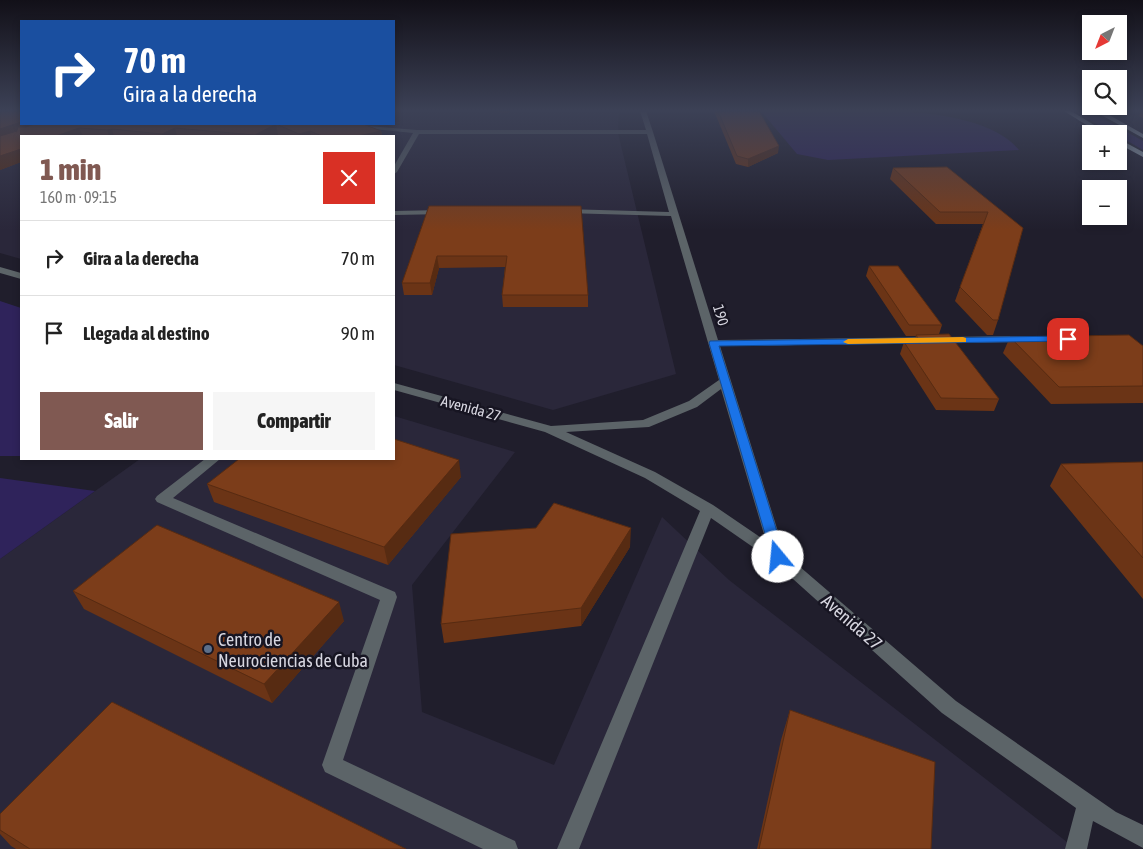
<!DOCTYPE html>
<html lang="es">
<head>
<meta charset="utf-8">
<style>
	body { margin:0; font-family:"Asap Condensed",sans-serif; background:#f6f6f6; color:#222; height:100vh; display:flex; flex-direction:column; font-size:19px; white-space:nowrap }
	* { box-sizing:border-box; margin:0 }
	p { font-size:16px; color:#767676 }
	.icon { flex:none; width:28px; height:28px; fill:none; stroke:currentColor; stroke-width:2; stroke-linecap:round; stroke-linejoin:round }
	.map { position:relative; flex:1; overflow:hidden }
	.sheet { position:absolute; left:20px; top:135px; width:375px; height:325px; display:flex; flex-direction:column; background:#fff; border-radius:0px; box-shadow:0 2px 8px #0003 }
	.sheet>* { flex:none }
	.top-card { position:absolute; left:20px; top:20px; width:375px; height:105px; border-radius:0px; box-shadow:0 2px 8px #0003; background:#1a4fa0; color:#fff; overflow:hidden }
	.needle { width:32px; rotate:222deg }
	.tools { position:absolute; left:1082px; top:15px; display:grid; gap:10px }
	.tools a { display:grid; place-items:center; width:45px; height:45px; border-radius:0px; background:#fff; box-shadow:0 2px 8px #0003; font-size:25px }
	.pin { position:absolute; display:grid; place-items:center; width:42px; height:42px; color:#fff; margin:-21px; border-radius:10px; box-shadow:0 2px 8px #0006 }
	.me { position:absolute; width:55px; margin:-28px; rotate:343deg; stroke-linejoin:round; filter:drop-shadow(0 0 4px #0008) }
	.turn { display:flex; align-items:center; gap:18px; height:105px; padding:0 20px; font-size:22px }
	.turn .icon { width:65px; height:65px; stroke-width:2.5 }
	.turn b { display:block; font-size:35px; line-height:42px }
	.round { display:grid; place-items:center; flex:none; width:52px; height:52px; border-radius:0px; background:#f6f6f6 }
	.head { display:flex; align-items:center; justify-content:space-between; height:85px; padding:0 20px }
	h1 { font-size:30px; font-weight:800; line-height:38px; color:#805952 }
	.action { display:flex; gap:10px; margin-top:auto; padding:10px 20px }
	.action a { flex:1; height:58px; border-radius:0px; background:#805952; color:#fff; font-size:20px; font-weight:800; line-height:58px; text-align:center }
	.action a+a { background:#f6f6f6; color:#222 }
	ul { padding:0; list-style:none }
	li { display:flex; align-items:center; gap:15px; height:75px; padding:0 20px; border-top:1px solid #e0e0e0 }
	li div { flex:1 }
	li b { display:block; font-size:19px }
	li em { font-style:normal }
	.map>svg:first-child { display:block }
	.built { fill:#2a273a }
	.green { fill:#2f235b }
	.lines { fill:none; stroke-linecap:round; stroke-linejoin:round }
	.minor { fill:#5c6468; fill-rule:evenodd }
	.major { fill:#99a8b1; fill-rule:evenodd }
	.wall { fill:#6b3416 }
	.shaded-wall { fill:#572b12 }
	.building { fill:#7c3d1a; stroke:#572b12 }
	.route { fill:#1a73e8; stroke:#114b97 }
	.slow { fill:#f59e0b }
	.service-dot { fill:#5c6f8a; stroke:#171522; stroke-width:2 }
	.labels { text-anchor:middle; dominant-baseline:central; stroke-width:5; stroke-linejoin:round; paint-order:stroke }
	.street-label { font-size:15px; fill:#d7d6e0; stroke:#171522 }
	.near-street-label { font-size:18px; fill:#d7d6e0; stroke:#171522 }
	.near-poi-label { font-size:18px; fill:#d7d6e0; stroke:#171522; text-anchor:start }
</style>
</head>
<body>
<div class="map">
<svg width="1143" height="849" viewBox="0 0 1143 849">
	<rect width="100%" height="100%" fill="#201e2c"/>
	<path class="built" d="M 0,111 L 21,124 L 394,124 L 394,111 L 619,111 L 618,133 L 676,374 L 553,410 L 394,365 L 394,136 L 21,136 L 21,259 L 0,253 Z
		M 394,416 L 515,452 L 412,585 L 422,712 L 554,765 L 662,517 L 729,580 L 1076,849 L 0,849 L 0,559 L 140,459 L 394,459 Z"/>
	<path class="green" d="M 761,111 C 824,111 978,98 1019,150 L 828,160 L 797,154 Z
		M 1074,111 L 1089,111 L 1143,141 L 1143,150 L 1119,136 L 1119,134 L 1114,134 Z
		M 0,301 L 21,308 L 21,456 L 0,456 Z
		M 0,478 L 95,491 L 0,559 Z"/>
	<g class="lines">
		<path class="minor" d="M 640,111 L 646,111 L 653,132 L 718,340 L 1026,336 L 1031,339 L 1026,342 L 720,346 L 785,554 L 956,701 L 1116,812 L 1143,825 L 1143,848 L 1093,821 L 1087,849 L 1065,849 L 1076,808 L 942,713 L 773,561 L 711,518 L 579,849 L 557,849 L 700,511 L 645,478 L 545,432 L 394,390 L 394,383 L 551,426 L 643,420 L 689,401 L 719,380 L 671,216 L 565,213 L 561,211 L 565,209 L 669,212 L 647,134 L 419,134 L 397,172 L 394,174 L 394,166 L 413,133 L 324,124 L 344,124 L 417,130 L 646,130 ZM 721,389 L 766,541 L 713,505 L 655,472 L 566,432 L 649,427 L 697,407 Z
			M 442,210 L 446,212 L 445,214 L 394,215 L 394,211 Z
			M 0,267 L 21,273 L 21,279 L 0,273 Z
			M 205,459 L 220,459 L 173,498 L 395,592 L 397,597 L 343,760 L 515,841 L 518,849 L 483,849 L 325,772 L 322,765 L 380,600 L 157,502 L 155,499 L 157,496 Z"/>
		<path class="major" d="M 1064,111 L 1071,111 L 1109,134 L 1101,134 Z
			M 1094,111 L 1102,111 L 1143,134 L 1143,138 Z
			M 1119,139 L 1143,152 L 1143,157 L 1119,144 Z"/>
	</g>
	<path class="wall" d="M 487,111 L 510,111 L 508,113 Z
		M 714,111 L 759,111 L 778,153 L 748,167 L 736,164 Z
		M 1141,111 L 1143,111 L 1143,118 L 1139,116 Z
		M 21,124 L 363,124 L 381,131 L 382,136 L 281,136 L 278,135 L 276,136 L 21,136 L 21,162 L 0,170 Z
		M 893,168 L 1023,228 L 998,320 L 993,335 L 987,335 L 955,301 L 983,224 L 936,224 L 890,179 Z
		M 429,206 L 588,295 L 588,307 L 503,307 L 502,295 L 505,267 L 439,268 L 432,295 L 404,295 L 402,283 Z
		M 869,266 L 942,325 L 939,334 L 999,399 L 994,411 L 936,410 L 900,354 L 904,342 L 913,342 L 916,336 L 906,336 L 866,276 Z
		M 1010,337 L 1143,346 L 1143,403 L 1051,404 L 1003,353 Z
		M 1143,462 L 1143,599 L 1050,486 L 1061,464 Z
		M 461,477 L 388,565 L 214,502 L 207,484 Z
		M 630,547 L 581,626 L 444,643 L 441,624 Z
		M 73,591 L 344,621 L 272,703 L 84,609 Z
		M 790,710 L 931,849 L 757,849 L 781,740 Z
		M 0,814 L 406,849 L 16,849 L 11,846 L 0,834 Z"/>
	<path class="shaded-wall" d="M 21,122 L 21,124 L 51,124 L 0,141 L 0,129 Z
		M 276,124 L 278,135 L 276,136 L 255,136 L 255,135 Z
		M 79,128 L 83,136 L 56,136 Z
		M 175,128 L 177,136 L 163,136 L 162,134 Z
		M 112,129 L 114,136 L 109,136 L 107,130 Z
		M 310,131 L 311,136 L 299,136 L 299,134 Z
		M 381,131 L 382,136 L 358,136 Z
		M 779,146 L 778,153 L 748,167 L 748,159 Z
		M 21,149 L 21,162 L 0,170 L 0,156 Z
		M 437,256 L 439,268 L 432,295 L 430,283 Z
		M 459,460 L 461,477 L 388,565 L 384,547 Z
		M 631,528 L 630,547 L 581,626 L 581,608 Z
		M 339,602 L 344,621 L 272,703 L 264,684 Z"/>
	<path class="building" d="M 0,111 L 21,111 L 21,122 L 0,129 Z
		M 718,111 L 759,111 L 779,146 L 748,159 L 737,156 Z
		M 35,124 L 363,124 L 381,131 L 358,136 L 322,136 L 310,131 L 299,134 L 276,124 L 255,135 L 175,128 L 162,134 L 112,129 L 107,130 L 79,128 L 56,136 L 21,136 L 21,149 L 0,156 L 0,136 L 17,131 L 18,127 L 26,127 Z
		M 947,167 L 1023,228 L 998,320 L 993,320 L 960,287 L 988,212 L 940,212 L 893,168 Z
		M 429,206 L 581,206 L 588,295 L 502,295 L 507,256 L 437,256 L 430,283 L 402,283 Z
		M 869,266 L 898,266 L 942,325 L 909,325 Z
		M 949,334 L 999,399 L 941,398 L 904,342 L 921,343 L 916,335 Z
		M 1129,335 L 1143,346 L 1143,386 L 1059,387 L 1010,337 Z
		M 394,439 L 459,460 L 384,547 L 207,484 L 239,459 L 394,459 Z
		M 1143,462 L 1143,558 L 1061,464 Z
		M 554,503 L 631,528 L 581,608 L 441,624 L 451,534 L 536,528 Z
		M 157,525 L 339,602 L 264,684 L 73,591 Z
		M 112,702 L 406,849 L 30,849 L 0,830 L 0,814 Z
		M 790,710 L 935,762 L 931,849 L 759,849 Z"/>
	<linearGradient id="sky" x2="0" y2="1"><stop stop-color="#121018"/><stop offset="0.48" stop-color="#3c4156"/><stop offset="1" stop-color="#3c4156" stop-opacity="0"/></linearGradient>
	<rect width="1143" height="230" fill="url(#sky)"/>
	<path class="route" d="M 1068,336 L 1073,339 L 1071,341 L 719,346 L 785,557 L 778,562 L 773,561 L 709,343 L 710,341 Z"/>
	<path class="slow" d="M 963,337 L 966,338 L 966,342 L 848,344 L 843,342 L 848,339 Z"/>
	<circle class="service-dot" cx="208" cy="649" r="5"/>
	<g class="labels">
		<g class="street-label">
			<text transform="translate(721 315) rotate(73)">190</text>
			<text transform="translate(471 408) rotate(15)">Avenida 27</text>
		</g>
		<g class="near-street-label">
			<text transform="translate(852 622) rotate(41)">Avenida 27</text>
		</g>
		<g class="near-poi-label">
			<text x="218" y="639">Centro de<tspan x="218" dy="21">Neurociencias de Cuba</tspan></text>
		</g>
	</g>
</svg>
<div class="tools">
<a><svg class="needle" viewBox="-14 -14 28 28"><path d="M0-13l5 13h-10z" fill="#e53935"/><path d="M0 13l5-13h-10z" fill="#767676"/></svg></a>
<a><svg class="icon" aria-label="search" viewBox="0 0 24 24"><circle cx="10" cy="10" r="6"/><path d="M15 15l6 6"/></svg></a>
<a>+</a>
<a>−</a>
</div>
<div class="pin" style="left:1068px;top:339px;background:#d93025"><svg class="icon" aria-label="arrive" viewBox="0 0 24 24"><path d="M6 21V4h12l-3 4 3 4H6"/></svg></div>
<svg class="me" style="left:778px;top:557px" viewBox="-20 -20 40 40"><circle r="19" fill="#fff"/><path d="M0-13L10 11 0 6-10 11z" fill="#1a73e8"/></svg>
<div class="top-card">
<div class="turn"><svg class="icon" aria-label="right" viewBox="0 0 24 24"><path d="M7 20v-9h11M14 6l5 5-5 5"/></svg><div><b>70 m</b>Gira a la derecha</div></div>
</div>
<section class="sheet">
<div class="head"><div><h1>1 min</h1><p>160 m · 09:15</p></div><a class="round" style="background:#d93025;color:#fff"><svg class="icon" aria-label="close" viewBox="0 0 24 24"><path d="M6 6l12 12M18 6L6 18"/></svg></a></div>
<ul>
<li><svg class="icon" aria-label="right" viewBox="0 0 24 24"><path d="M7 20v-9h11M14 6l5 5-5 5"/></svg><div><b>Gira a la derecha</b></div><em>70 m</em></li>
<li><svg class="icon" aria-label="arrive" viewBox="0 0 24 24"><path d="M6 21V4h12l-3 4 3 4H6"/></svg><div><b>Llegada al destino</b></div><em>90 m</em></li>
</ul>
<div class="action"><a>Salir</a><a>Compartir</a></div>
</section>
</div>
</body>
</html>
